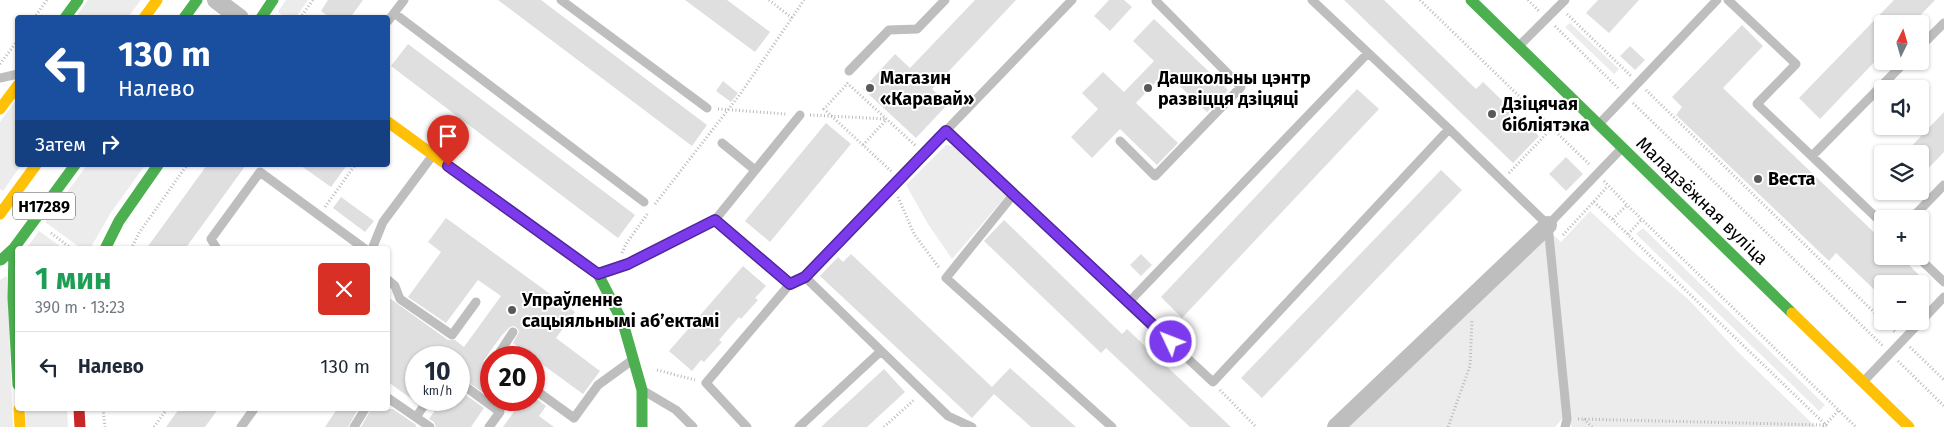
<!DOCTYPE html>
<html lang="ru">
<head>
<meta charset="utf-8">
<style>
	body { margin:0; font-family:"Fira Sans",sans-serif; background:#f2f2f3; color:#1f2937; height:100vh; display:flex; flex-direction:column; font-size:19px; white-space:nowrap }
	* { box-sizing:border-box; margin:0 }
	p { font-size:16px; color:#747a83 }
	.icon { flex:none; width:28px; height:28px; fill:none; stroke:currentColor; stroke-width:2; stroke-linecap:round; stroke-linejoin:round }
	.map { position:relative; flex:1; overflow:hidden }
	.drawer { position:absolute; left:15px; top:246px; width:375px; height:165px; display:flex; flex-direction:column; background:#fff; border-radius:5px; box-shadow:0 1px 4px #0004 }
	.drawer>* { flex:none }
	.top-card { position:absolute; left:15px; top:15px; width:375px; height:152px; border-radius:5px; box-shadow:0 1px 4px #0004; background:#1a4fa0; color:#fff; overflow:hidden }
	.needle { width:32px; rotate:5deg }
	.buttons { position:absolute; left:1874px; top:15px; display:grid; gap:10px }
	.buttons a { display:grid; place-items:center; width:55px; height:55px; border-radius:5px; background:#fff; box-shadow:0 1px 4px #0004; font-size:25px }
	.speed { position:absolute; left:405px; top:346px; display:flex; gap:10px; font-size:25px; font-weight:700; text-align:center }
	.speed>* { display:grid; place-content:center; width:65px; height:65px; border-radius:50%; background:#fff; box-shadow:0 1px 4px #0004; line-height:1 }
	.speed small { font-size:12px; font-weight:400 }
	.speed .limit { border:8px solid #d22; background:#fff; color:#111 }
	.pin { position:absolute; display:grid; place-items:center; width:42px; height:42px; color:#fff; margin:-51px -21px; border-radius:50% 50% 50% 0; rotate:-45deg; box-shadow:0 0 5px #0007 }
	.pin .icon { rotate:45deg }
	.me { position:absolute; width:55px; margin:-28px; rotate:313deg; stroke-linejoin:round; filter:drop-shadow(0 0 4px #0008) }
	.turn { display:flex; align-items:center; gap:18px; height:105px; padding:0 20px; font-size:22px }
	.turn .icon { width:65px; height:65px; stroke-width:2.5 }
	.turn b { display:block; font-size:35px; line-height:42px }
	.then { display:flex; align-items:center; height:48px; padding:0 20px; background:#0003; gap:10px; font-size:19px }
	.round { display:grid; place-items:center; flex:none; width:52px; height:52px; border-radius:5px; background:#f2f2f3 }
	.overview { display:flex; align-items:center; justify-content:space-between; height:85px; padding:0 20px }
	h1 { font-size:30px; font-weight:700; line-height:38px; color:#1e9e55 }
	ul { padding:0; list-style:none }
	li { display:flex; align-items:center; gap:15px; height:70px; padding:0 20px; border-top:1px solid #e0e1e3 }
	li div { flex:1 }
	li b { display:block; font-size:19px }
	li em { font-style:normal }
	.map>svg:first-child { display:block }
	.green { fill:#ececec }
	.building { fill:#dfdfdf }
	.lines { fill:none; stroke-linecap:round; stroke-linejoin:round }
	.path { stroke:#b9b9b9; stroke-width:3; stroke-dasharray:1 2.5; stroke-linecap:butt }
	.lane { stroke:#bebebe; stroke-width:9 }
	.street { stroke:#bebebe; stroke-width:18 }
	.fast { stroke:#4caf50; stroke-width:11 }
	.slow { stroke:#ffc107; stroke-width:11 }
	.jam { stroke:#c62828; stroke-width:11 }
	.route-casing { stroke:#51269a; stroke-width:12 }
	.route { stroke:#7c3aed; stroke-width:9 }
	.poi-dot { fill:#595959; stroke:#fff; stroke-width:2 }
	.labels { text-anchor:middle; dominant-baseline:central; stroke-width:4; stroke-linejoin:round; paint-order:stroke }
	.shield { fill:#fff; stroke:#4c4c4c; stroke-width:1 }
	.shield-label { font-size:16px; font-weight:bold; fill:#000 }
	.poi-label { font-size:18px; font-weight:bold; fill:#000; stroke:#fff; text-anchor:start }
	.street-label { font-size:18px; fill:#000; stroke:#fff }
</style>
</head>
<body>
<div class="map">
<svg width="1944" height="427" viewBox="0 0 1944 427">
	<rect width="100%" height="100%" fill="#fff"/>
	<path class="green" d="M 88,0 L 141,0 L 128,17 L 75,18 Z
		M 286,0 L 308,0 L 296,17 L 285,17 L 278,12 Z
		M 1570,23 L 1619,69 L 1614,74 L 1565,27 Z
		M 17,98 L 18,165 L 21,165 L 3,191 L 0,189 L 0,122 Z
		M 946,145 L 954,146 L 1007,195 L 952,259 L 928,224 L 906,185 Z
		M 87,165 L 145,165 L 110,214 L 90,249 L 82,249 L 45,222 Z
		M 1590,211 L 1637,255 L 1689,300 L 1738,352 L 1816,427 L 1572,427 L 1564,417 L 1555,427 L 1347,427 L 1550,232 L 1561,242 Z
		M 1643,228 L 1825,405 L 1819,411 L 1636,234 Z
		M 39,231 L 64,249 L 26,249 Z
		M 7,276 L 13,427 L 0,427 L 0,280 Z
		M 25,409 L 67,409 L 68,427 L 26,427 Z"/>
	<path class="building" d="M 328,0 L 363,0 L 350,18 L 330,18 L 321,11 Z
		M 498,0 L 541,0 L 707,125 L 692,146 Z
		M 685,0 L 727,0 L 770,32 L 755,52 Z
		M 975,0 L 1016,0 L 932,89 L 948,104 L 916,138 L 863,89 L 895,54 L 910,68 Z
		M 1109,0 L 1124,0 L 1132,7 L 1110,31 L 1094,16 Z
		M 1344,0 L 1384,0 L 1476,89 L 1483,82 L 1539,136 L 1513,163 Z
		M 1598,0 L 1639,0 L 1609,33 L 1586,13 Z
		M 1894,0 L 1935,0 L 1912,24 L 1882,24 L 1882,54 L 1820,119 L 1799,98 Z
		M 1154,19 L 1228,90 L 1207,112 L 1165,72 L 1136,103 L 1178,143 L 1157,165 L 1120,129 L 1092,158 L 1071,137 L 1098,109 L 1082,93 L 1103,72 L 1124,92 L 1154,61 L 1133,41 Z
		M 1742,25 L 1763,46 L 1723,88 L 1882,240 L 1882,256 L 1900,256 L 1928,284 L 1882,284 L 1882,297 L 1836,253 L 1829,261 L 1676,115 L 1682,107 L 1672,97 Z
		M 408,44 L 635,215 L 618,238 L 391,66 Z
		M 1630,46 L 1645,60 L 1635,70 L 1620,56 Z
		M 723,81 L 738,93 L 731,102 L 716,91 Z
		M 1357,89 L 1379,109 L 1182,318 L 1161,297 Z
		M 1944,112 L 1944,152 L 1920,177 L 1920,154 L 1904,154 Z
		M 826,123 L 851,144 L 770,242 L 745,221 Z
		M 1566,157 L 1583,174 L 1566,191 L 1549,174 Z
		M 207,165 L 246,165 L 185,249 L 146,249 Z
		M 300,165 L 347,165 L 331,187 Z
		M 1441,170 L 1462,190 L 1262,398 L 1241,378 Z
		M 341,197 L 374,221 L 365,232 L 333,208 Z
		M 446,218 L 575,312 L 556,338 L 600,371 L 583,394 L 513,343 L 519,332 L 518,329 L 514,326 L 510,327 L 502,335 L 483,361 L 491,367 L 491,398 L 459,376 L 459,358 L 416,358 L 416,402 L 388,382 L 388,297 L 448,340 L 455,340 L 464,347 L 501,296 L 478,280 L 446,323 L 408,297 L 441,252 L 428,242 Z
		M 1004,220 L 1122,334 L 1127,329 L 1231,427 L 1190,427 L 1106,348 L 1101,353 L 984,241 Z
		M 851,254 L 992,387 L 1010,368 L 1076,427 L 1031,427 L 994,394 L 972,418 L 820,276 L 838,257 L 843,262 Z
		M 1141,254 L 1152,265 L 1141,276 L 1130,265 Z
		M 743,266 L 766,286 L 755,298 L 758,300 L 741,319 L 739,317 L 719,340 L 722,342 L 704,362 L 701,360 L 692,371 L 669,351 Z
		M 884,369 L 905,392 L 867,427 L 821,427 Z
		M 459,390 L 484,408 L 471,427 L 436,427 L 434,422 L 429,419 L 442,400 L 459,400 Z
		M 502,400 L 538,400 L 546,406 L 539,416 L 554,427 L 503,427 L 516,409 Z
		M 179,409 L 218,409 L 205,427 L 166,427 Z
		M 337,409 L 358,409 L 348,427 L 325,427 Z
		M 371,409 L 393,409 L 416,425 L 416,427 L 361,427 Z"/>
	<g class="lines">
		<path class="path" d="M 769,0 L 792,18
			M 1420,0 L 1590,165
			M 1528,0 L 1539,11
			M 1567,14 L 1631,76
			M 34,18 L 47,0
			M 300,18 L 313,0
			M 1555,26 L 1618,88
			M 0,64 L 18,40
			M 847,83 L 916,146
			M 848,83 L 824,109 L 892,172
			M 1646,90 L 1882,320
			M 1633,103 L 1883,346
			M 718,109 L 786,114
			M 810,115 L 887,119
			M 863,145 L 886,120
			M 1509,173 L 1552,128
			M 1604,181 L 1627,205 L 1856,427
			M 898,197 L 914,234 L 940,269
			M 1594,202 L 1828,427
			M 655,204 L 741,93 L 804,0
			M 325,207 L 355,165
			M 1613,219 L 1627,205
			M 51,233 L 72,249
			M 1628,234 L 1642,219
			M 1563,235 L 1608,186
			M 131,249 L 139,233 L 187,165
			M 622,253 L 626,244 L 648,213
			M 1884,321 L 1895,332
			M 1910,347 L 1944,380
			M 1898,361 L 1944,406
			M 657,370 L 695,380
			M 1220,390 L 1256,427
			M 103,409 L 105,427
			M 1578,419 L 1824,425
			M 1584,419 L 1592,427
			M 154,427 L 167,409
			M 884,427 L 915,399
			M 1448,427 L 1470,366 L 1472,319
			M 1823,427 L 1839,410"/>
		<path class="lane" d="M 561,0 L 707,108
			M 1312,0 L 1449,129 L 1548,225 L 1567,419 L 1565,427
			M 1728,0 L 1796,64 L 1757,104 L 1882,223
			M 394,13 L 644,202
			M 388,21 L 404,0
			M 1519,46 L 1565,0
			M 1920,47 L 1944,23
			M 849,71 L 889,30 L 917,29 L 945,0
			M 0,78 L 18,74
			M 1600,123 L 1717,0
			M 946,131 L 1128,303 L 1368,53
			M 1120,141 L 1155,176 L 1241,87 L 1156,1 L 1157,0
			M 722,143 L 755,170
			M 1812,156 L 1906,61
			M 1013,195 L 946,278 L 1112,427
			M 1911,219 L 1944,185
			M 715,220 L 800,115
			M 1548,225 L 1622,148
			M 217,249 L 211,239 L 260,172 L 365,249
			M 372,249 L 383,222 L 433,155
			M 1917,256 L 1944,282
			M 600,273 L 628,264 L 715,220 L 790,284 L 706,383 L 747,427
			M 805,277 L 948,416 L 972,427
			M 388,280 L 395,286 L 400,299 L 452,335 L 476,302
			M 790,284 L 805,277 L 1072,0
			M 1128,303 L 1213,382 L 1449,129
			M 496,358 L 513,332
			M 459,382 L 500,412 L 489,427
			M 1863,382 L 1944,297
			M 534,389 L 574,418 L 598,385 L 631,361
			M 644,391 L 676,410 L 693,427
			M 388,398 L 430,427
			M 416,417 L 428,400
			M 241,427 L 254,409
			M 354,427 L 365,409
			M 799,427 L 881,351"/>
		<path class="street" d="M 216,0 L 240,18
			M 1336,427 L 1548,225"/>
		<path class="fast" d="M 1471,0 L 1792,313
			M 65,18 L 78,0
			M 184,18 L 197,0
			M 261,18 L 273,0
			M 14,248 L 13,298 L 18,385
			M 105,249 L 119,221 L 158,165
			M 1,260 L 14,248 L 75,165
			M 582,263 L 598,274 L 623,323 L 642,390 L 642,427"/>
		<path class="slow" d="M 144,18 L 157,0
			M 0,109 L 18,85
			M 388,122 L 582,263
			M 0,214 L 36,165
			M 1792,313 L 1909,427
			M 19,409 L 20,427"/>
		<path class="jam" d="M 79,409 L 80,427"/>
	</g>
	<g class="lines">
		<g class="route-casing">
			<path id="route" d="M 448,166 L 598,274 L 628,264 L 715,220 L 790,284 L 805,277 L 946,131 L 1171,342"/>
		</g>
		<use href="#route" class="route"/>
	</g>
	<g class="poi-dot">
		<circle cx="870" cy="88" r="5"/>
		<circle cx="1148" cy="88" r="5"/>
		<circle cx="1492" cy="114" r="5"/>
		<circle cx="1758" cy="179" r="5"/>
		<circle cx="512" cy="310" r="5"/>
	</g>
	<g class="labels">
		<rect class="shield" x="13" y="192.5" width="62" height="27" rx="4"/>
		<g class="shield-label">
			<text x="44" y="206">Н17289</text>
		</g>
		<g class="poi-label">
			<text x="880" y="78">Магазин<tspan x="880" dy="21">«Каравай»</tspan></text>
			<text x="1158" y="78">Дашкольны цэнтр<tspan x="1158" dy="21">развіцця дзіцяці</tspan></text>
			<text x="1502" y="104">Дзіцячая<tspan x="1502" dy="21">бібліятэка</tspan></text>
			<text x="1768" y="179">Веста</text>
			<text x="522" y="300">Упраўленне<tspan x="522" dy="21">сацыяльнымі абʼектамі</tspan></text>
		</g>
		<g class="street-label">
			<text transform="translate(1702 201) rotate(44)">Маладзёжная вуліца</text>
		</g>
	</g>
</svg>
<div class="buttons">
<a><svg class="needle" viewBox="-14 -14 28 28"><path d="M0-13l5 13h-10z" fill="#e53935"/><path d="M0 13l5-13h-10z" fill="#747a83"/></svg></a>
<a><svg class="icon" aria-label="sound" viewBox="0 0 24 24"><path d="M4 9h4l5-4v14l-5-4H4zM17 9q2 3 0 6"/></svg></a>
<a><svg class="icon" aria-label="layers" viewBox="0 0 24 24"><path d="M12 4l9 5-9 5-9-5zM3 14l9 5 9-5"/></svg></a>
<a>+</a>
<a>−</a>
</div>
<div class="speed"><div>10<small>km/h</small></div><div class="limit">20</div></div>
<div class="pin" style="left:448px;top:166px;background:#d93025"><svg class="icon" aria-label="arrive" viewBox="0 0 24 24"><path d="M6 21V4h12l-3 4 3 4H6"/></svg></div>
<svg class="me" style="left:1171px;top:342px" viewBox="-20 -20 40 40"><circle r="17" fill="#7c3aed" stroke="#fff" stroke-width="3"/><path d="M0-11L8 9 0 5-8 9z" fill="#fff"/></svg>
<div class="top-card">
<div class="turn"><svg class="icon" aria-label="left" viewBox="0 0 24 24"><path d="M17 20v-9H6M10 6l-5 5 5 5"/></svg><div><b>130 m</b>Налево</div></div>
<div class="then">Затем<svg class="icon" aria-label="right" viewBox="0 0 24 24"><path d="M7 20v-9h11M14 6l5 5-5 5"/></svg></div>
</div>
<section class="drawer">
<div class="overview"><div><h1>1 мин</h1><p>390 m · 13:23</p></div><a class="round" style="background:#d93025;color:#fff"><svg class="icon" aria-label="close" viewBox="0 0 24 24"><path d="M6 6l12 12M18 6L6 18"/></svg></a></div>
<ul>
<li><svg class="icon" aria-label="left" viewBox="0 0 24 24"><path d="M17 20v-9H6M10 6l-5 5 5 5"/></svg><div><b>Налево</b></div><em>130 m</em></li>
</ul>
</section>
</div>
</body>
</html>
